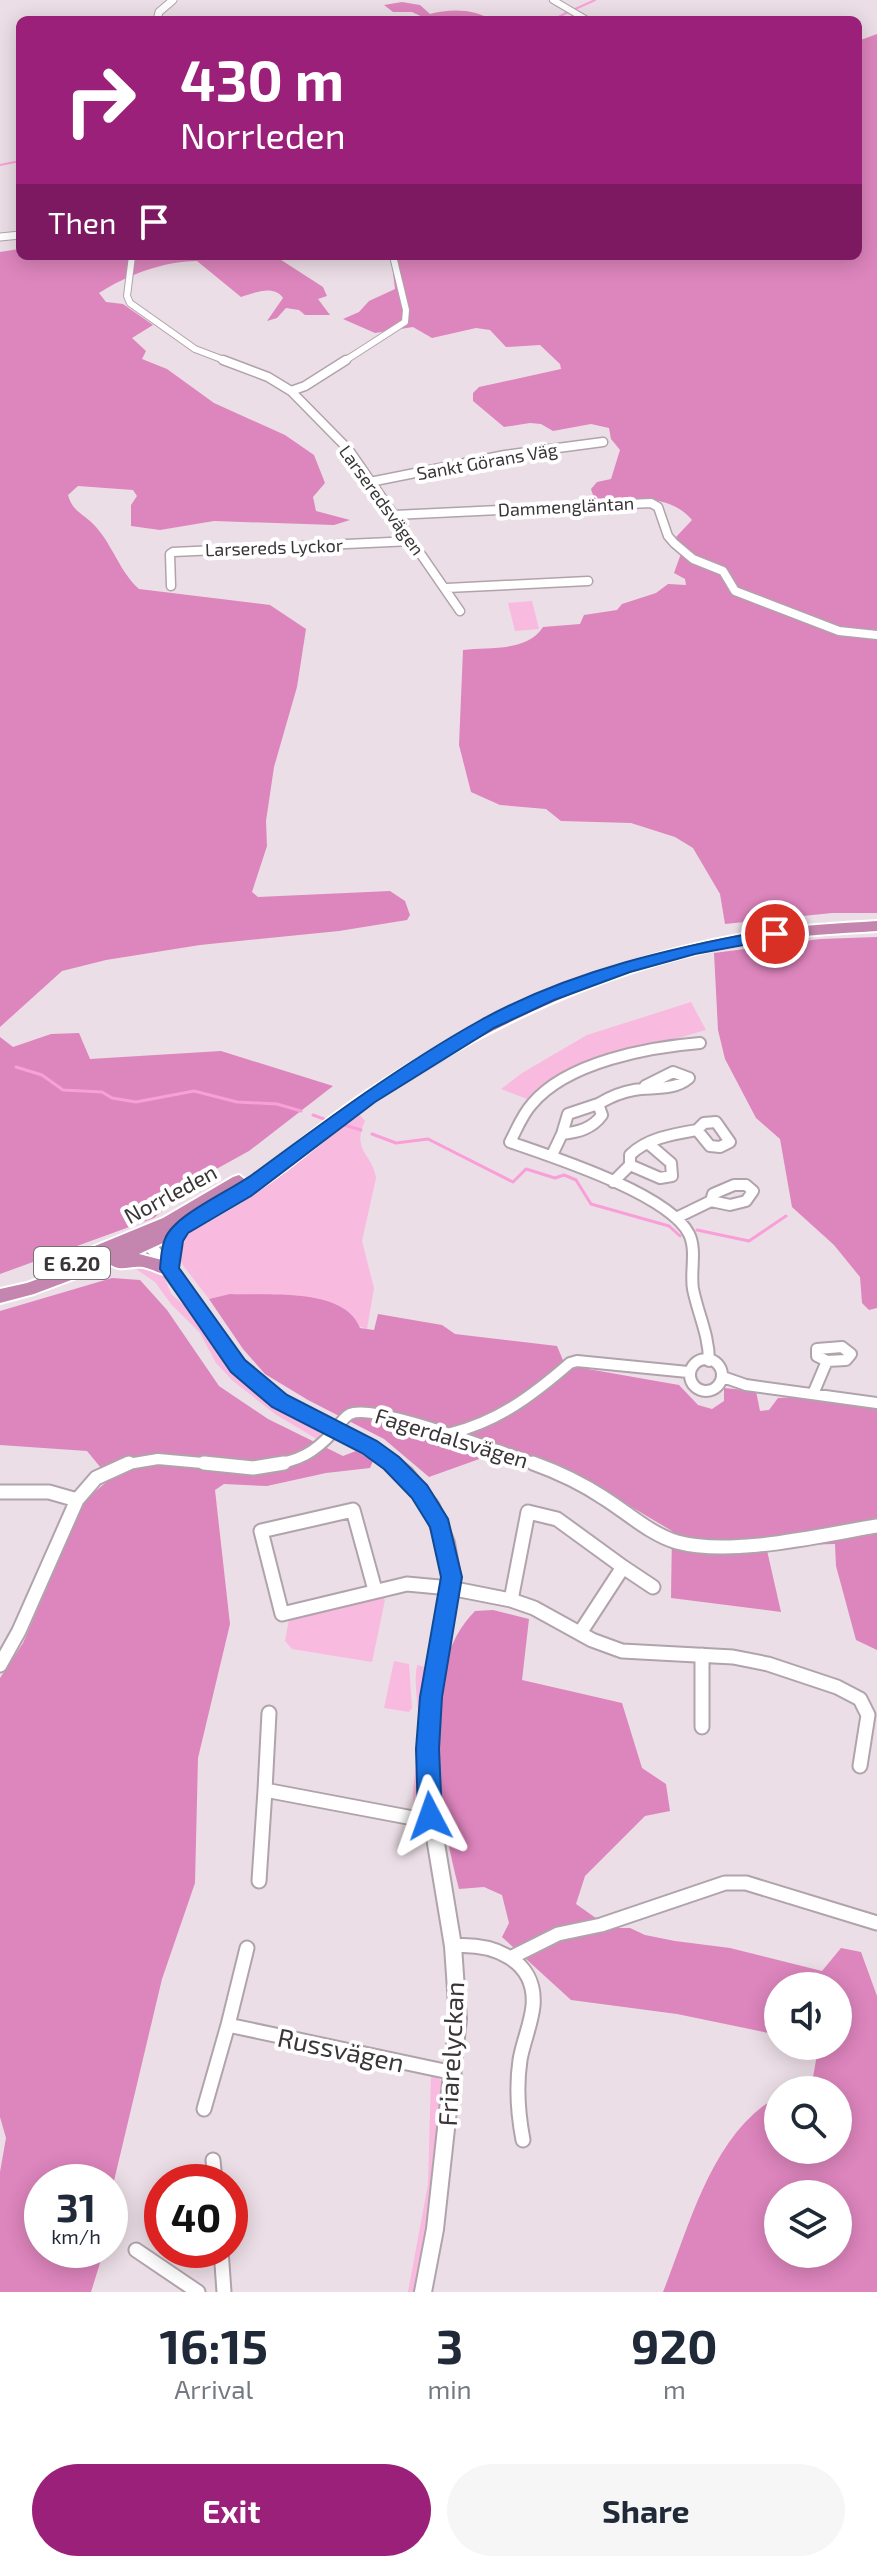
<!DOCTYPE html>
<html lang="en">
<head>
<meta charset="utf-8">
<style>
	body { margin:0; font-family:"Exo 2",sans-serif; background:#f6f6f7; color:#1f2937; height:100vh; display:flex; flex-direction:column; font-size:30px; white-space:nowrap }
	* { box-sizing:border-box; margin:0 }
	p { font-size:26px; color:#747a83 }
	.icon { flex:none; width:44px; height:44px; fill:none; stroke:currentColor; stroke-width:2; stroke-linecap:round; stroke-linejoin:round }
	.map { position:relative; height:2292px; overflow:hidden }
	.panel { display:flex; flex-direction:column; background:#fff; flex:1 }
	.panel>* { flex:none }
	.hud { position:absolute; left:16px; top:16px; width:846px; height:244px; border-radius:12px; box-shadow:0 4px 20px #0003; background:#9b2079; color:#fff; overflow:hidden }
	.tools { position:absolute; left:764px; top:1972px; display:grid; gap:16px }
	.tools a { display:grid; place-items:center; width:88px; height:88px; border-radius:50%; background:#fff; box-shadow:0 4px 20px #0003; font-size:40px }
	.speed { position:absolute; left:24px; top:2164px; display:flex; gap:16px; font-size:40px; font-weight:700; text-align:center }
	.speed>* { display:grid; place-content:center; width:104px; height:104px; border-radius:50%; background:#fff; box-shadow:0 4px 20px #0003; line-height:1 }
	.speed small { font-size:20px; font-weight:400 }
	.speed .limit { border:12px solid #d22; background:#fff; color:#111 }
	.pin { position:absolute; display:grid; place-items:center; width:68px; height:68px; color:#fff; margin:-34px; border:4px solid #fff; border-radius:50%; box-shadow:0 2px 8px #0007 }
	.me { position:absolute; width:88px; margin:-44px; rotate:356deg; stroke-linejoin:round; filter:drop-shadow(0 0 6px #0008) }
	.turn { display:flex; align-items:center; gap:28px; height:168px; padding:0 32px; font-size:36px }
	.turn .icon { width:104px; height:104px; stroke-width:2.5 }
	.turn b { display:block; font-size:56px; line-height:68px }
	.then { display:flex; align-items:center; height:76px; padding:0 32px; background:#0003; gap:16px; font-size:30px }
	.eta { display:flex; justify-content:space-evenly; align-items:center; height:136px; text-align:center }
	.eta b { font-size:48px; font-weight:700; line-height:56px }
	.button { display:flex; gap:16px; margin-top:auto; padding:16px 32px }
	.button a { flex:1; height:92px; border-radius:48px; background:#9b2079; color:#fff; font-size:32px; font-weight:700; line-height:92px; text-align:center }
	.button a+a { background:#f6f6f7; color:#1f2937 }
	.map>svg:first-child { display:block }
	.green { fill:#f8badf }
	.forest { fill:#dd85bd; fill-rule:evenodd }
	.lines { fill:none; stroke-linecap:round; stroke-linejoin:round }
	.stream-far1 { stroke:#f99fd8; stroke-width:2 }
	.stream { stroke:#f99fd8; stroke-width:3 }
	.minor-far3-casing { stroke:#b1a3ab; stroke-width:8 }
	.minor-far2-casing { stroke:#b1a3ab; stroke-width:11 }
	.minor-far1-casing { stroke:#b1a3ab; stroke-width:14 }
	.minor-casing { stroke:#b1a3ab; stroke-width:17 }
	.tertiary-far2-casing { stroke:#b1a3ab; stroke-width:9 }
	.tertiary-far1-casing { stroke:#b1a3ab; stroke-width:16 }
	.tertiary-casing { stroke:#b1a3ab; stroke-width:20 }
	.trunk-casing { stroke:#fff; stroke-width:4 }
	.minor-far3 { stroke:#fff; stroke-width:6 }
	.minor-far2 { stroke:#fff; stroke-width:8 }
	.minor-far1 { stroke:#fff; stroke-width:10 }
	.minor { stroke:#fff; stroke-width:13 }
	.tertiary-far2 { stroke:#fff; stroke-width:7 }
	.tertiary-far1 { stroke:#fff; stroke-width:12 }
	.tertiary { stroke:#fff; stroke-width:16 }
	.trunk { fill:#c486ae; fill-rule:evenodd }
	.route { fill:#1a73e8; stroke:#114b97; stroke-width:2 }
	.labels { text-anchor:middle; dominant-baseline:central; stroke-width:8; stroke-linejoin:round; paint-order:stroke }
	.far-street-label { font-size:18px; fill:#3a3538; stroke:#fff }
	.shield { fill:#fff; stroke:#757274; stroke-width:2 }
	.shield-label { font-size:20px; font-weight:bold; fill:#3a3538 }
	.street-label { font-size:22px; fill:#3a3538; stroke:#fff }
	.near-street-label { font-size:26px; fill:#3a3538; stroke:#fff }
</style>
</head>
<body>
<div class="map">
<svg width="877" height="2292" viewBox="0 0 877 2292">
	<rect width="100%" height="100%" fill="#ecdee6"/>
	<path class="green" d="M 532,601 L 539,629 L 515,631 L 508,603 Z
		M 691,1002 L 706,1030 L 612,1057 L 530,1100 L 501,1089 L 522,1073 L 587,1035 Z
		M 360,1115 L 365,1121 C 351,1151 373,1154 376,1178 L 362,1241 L 374,1288 L 367,1329 L 272,1296 L 231,1294 L 209,1299 L 182,1264 L 177,1246 L 182,1233 L 283,1170 Z
		M 133,1264 L 163,1274 L 171,1294 L 192,1312 L 243,1379 L 290,1413 L 319,1429 L 322,1439 L 320,1441 L 275,1414 L 233,1381 L 216,1363 L 200,1333 L 171,1304 L 155,1282 L 130,1265 Z
		M 381,1593 L 385,1600 L 372,1662 L 292,1649 L 285,1641 L 289,1619 Z
		M 394,1661 L 409,1664 L 412,1708 L 409,1712 L 384,1708 Z
		M 417,1665 L 425,1667 L 423,1803 L 418,1811 L 415,1811 C 409,1785 420,1761 420,1735 C 420,1711 413,1689 417,1665 Z
		M 431,2075 L 437,2076 L 444,2085 L 430,2206 L 414,2292 L 408,2292 L 428,2184 Z"/>
	<path class="forest" d="M 402,2 L 420,5 L 430,14 C 448,9 475,8 490,20 L 429,20 L 412,12 L 393,12 L 384,5 Z
		M 877,34 L 877,913 L 832,913 L 725,924 L 720,894 L 693,848 L 675,837 L 631,823 L 561,821 L 546,809 L 500,805 L 471,792 L 459,745 L 463,650 C 490,647 527,652 543,627 L 580,624 L 584,615 L 617,610 L 622,604 L 656,593 L 668,584 L 686,585 L 685,579 L 674,573 L 683,548 L 676,537 L 692,520 C 669,492 627,499 595,501 L 591,489 L 597,482 L 611,479 L 620,450 L 611,439 L 609,428 L 591,424 L 553,431 L 541,424 L 530,423 L 504,427 L 473,401 L 473,393 L 479,387 L 561,369 L 560,364 L 540,345 L 506,347 L 490,330 L 476,328 L 432,338 L 413,327 L 375,333 L 343,319 L 359,312 L 369,301 L 395,289 L 391,256 L 858,256 L 858,41 Z
		M 20,238 L 20,256 L 275,256 L 323,287 L 327,296 L 318,299 L 330,315 L 305,315 L 299,310 L 286,308 L 277,318 L 267,321 L 283,298 C 274,284 254,293 241,297 L 197,261 C 164,261 127,275 99,293 L 106,302 L 123,304 L 153,325 L 132,338 L 146,351 L 142,359 L 167,369 L 214,403 L 285,435 L 314,455 L 325,483 L 313,497 L 316,511 L 350,520 L 334,525 L 214,521 L 160,530 L 131,526 L 131,505 L 137,496 L 133,490 L 78,486 L 68,495 C 73,513 85,514 96,527 C 113,546 120,572 139,589 L 270,605 L 306,629 L 297,687 L 274,767 L 266,821 L 267,846 L 252,892 L 258,897 L 390,891 L 405,901 L 410,915 L 407,920 L 339,931 L 200,945 L 106,960 L 62,971 L 0,1027 L 0,252 L 19,249 Z
		M 877,937 L 877,1308 L 869,1310 L 862,1303 L 860,1277 L 834,1245 L 792,1207 L 780,1139 L 756,1118 L 725,1059 L 718,1030 L 714,953 L 820,939 Z
		M 79,1033 L 90,1059 L 221,1051 L 333,1086 L 249,1151 L 200,1178 L 154,1218 L 0,1274 L 0,1037 L 13,1047 L 51,1034 Z
		M 112,1278 L 140,1280 L 167,1310 L 219,1386 L 268,1419 L 343,1456 L 356,1451 L 373,1461 L 370,1468 L 326,1473 L 267,1486 L 224,1484 L 215,1490 L 230,1624 L 198,1758 L 195,1883 L 162,1979 L 113,2185 L 110,2211 L 110,2182 L 42,2182 L 42,2250 L 104,2250 L 91,2292 L 0,2292 L 0,2172 L 6,2138 L 0,2117 L 0,1678 L 23,1643 L 85,1500 L 110,1479 L 87,1451 L 0,1445 L 0,1311 Z
		M 230,1294 C 268,1296 344,1287 360,1328 L 374,1330 L 378,1314 L 442,1325 L 455,1334 L 557,1346 L 565,1365 L 679,1385 L 698,1405 L 712,1409 L 724,1401 L 724,1388 L 756,1391 L 760,1411 L 769,1410 L 778,1398 L 800,1397 L 877,1406 L 877,1650 L 856,1640 L 836,1566 L 835,1544 L 766,1546 L 781,1612 L 671,1598 L 672,1531 L 571,1471 L 510,1448 L 429,1477 L 384,1439 L 308,1400 L 265,1374 L 243,1349 L 209,1299 Z
		M 493,1610 L 529,1619 L 522,1680 L 622,1703 L 642,1768 L 666,1784 L 670,1811 L 645,1816 L 585,1876 L 576,1904 L 610,1928 L 630,1928 L 645,1935 L 675,1941 L 730,1948 L 822,1971 L 841,1948 L 861,1952 L 877,1996 L 877,2292 L 663,2292 C 690,2225 711,2135 778,2096 L 778,2150 L 838,2150 L 838,2090 L 789,2090 L 813,2077 L 818,2049 L 812,2046 L 838,2046 L 838,1986 L 778,1986 L 778,2035 L 677,2014 L 571,2000 L 502,1937 L 509,1923 L 502,1895 L 484,1887 L 459,1889 C 439,1812 413,1673 475,1611 ZM 778,2194 L 838,2194 L 838,2254 L 778,2254 Z"/>
	<g class="lines">
		<path class="stream-far1" d="M 573,10 L 595,0
			M 553,20 L 568,12
			M 0,165 L 20,161"/>
		<path class="stream" d="M 16,1067 L 42,1075 L 63,1090 L 102,1092 L 112,1098 L 136,1102 L 194,1091 L 237,1102 L 277,1104 L 301,1111
			M 313,1115 L 324,1119
			M 344,1125 L 361,1130
			M 372,1134 L 396,1143 L 428,1139 L 513,1182 L 526,1169 L 555,1178 L 564,1175 L 576,1180 L 591,1204 L 669,1226 L 680,1236
			M 697,1230 L 749,1241 L 786,1216"/>
		<g class="minor-far3-casing">
			<path id="minor-far3" d="M 553,0 L 587,20
				M 132,256 L 127,296 L 130,303 L 195,349 L 229,362
				M 343,362 L 405,322 L 406,310 L 393,256"/>
		</g>
		<g class="minor-far2-casing">
			<path id="minor-far2" d="M 223,360 L 268,377 L 291,391 L 349,450 L 460,611
				M 291,391 L 305,386 L 346,360
				M 370,482 L 505,455 L 603,442
				M 394,515 L 651,503 L 658,507 L 668,536 L 674,543 L 693,559 L 723,571 L 735,591 L 839,631 L 877,635
				M 171,586 L 170,554 L 173,552 L 412,541
				M 447,588 L 588,581"/>
		</g>
		<g class="minor-far1-casing">
			<path id="minor-far1" d="M 700,1043 C 649,1047 567,1062 532,1104 C 522,1115 517,1129 510,1142 C 553,1157 669,1194 689,1234 C 697,1250 690,1272 693,1289 C 698,1314 709,1335 709,1361
				M 716,1122 L 730,1142 L 720,1147 L 710,1146 L 697,1130 L 704,1123 Z
				M 562,1134 L 568,1114 L 598,1104
				M 552,1155 L 562,1134 C 578,1132 592,1129 602,1115 L 598,1104 C 610,1097 621,1092 634,1090 C 653,1087 674,1091 689,1078 L 673,1072 L 645,1086
				M 630,1165 L 660,1178 L 672,1176 L 671,1163 L 650,1145
				M 613,1182 L 630,1165 L 630,1155 C 647,1138 674,1134 697,1130
				M 734,1185 L 746,1185 L 753,1191 L 746,1201 L 730,1205 L 711,1201 L 713,1194 Z
				M 676,1218 L 711,1201
				M 842,1347 L 851,1354 L 846,1360 L 827,1361 L 817,1356 L 817,1349 Z
				M690 1375a16 16 0 1 1 32 0a16 16 0 1 1-32 0Z
				M 723,1377 L 746,1385 L 877,1403
				M 813,1394 L 827,1361
				M 451,1433 C 499,1421 533,1395 570,1363 L 577,1361 L 688,1372
				M 122,1465 L 158,1459 L 225,1465
				M 270,1465 C 299,1461 314,1453 333,1432 C 338,1426 344,1417 350,1414 C 374,1402 508,1455 539,1465"/>
		</g>
		<g class="minor-casing">
			<path id="minor" d="M 204,1463 L 253,1468 L 284,1463
				M 533,1463 C 558,1472 583,1484 604,1498 C 628,1513 650,1534 677,1542 C 732,1557 821,1535 877,1526
				M 0,1492 L 49,1492 L 77,1500
				M 623,1567 L 653,1587
				M 375,1590 L 353,1510 L 261,1531 L 282,1614 L 407,1584 L 450,1588 L 511,1600 L 534,1608 L 592,1640 L 622,1651 L 733,1657 L 768,1664 L 837,1687 L 860,1699 L 868,1715 L 860,1766
				M 511,1600 L 528,1512 L 557,1519 L 623,1567 L 580,1633
				M 702,1655 L 702,1727
				M 0,1665 L 19,1631 L 77,1500 L 96,1478 L 129,1463
				M 265,1790 L 269,1713
				M 259,1881 L 265,1790 L 413,1818 L 430,1816
				M 453,1946 C 492,1943 537,1959 533,2006 C 531,2025 523,2042 520,2060 C 516,2087 518,2114 523,2140
				M 247,1948 L 228,2025 L 454,2073
				M 514,1956 L 558,1934 L 601,1925 L 725,1883 L 746,1883 L 877,1923
				M 204,2109 L 228,2025
				M 213,2160 L 215,2182
				M 136,2250 L 198,2292
				M 221,2250 L 224,2292"/>
		</g>
		<g class="tertiary-far2-casing">
			<path id="tertiary-far2" d="M 157,20 L 159,12 L 173,0
				M 0,237 L 20,235"/>
		</g>
		<g class="tertiary-far1-casing">
			<path id="tertiary-far1" d="M 144,1237 L 245,1374 L 280,1401 L 369,1447 L 394,1465"/>
		</g>
		<g class="tertiary-casing">
			<path id="tertiary" d="M 391,1463 L 405,1474 L 431,1507 L 446,1543 L 452,1577 L 431,1697 L 427,1789 L 453,1946 L 458,2019 L 435,2229 L 423,2292"/>
		</g>
		<g class="trunk-casing">
			<path id="trunk" d="M 877,921 L 877,931 C 830,934 784,936 738,945 C 607,969 488,1026 377,1099 C 347,1119 320,1144 291,1166 C 259,1191 224,1212 188,1231 L 182,1240 L 175,1274 C 163,1277 154,1269 143,1267 C 131,1265 121,1272 111,1265 L 34,1294 L 0,1303 L 0,1289 L 27,1283 L 93,1259 L 88,1253 L 90,1248 L 163,1218 L 233,1177 L 239,1175 L 247,1181 C 287,1153 323,1120 364,1093 C 477,1017 603,960 738,935 C 784,926 830,924 877,921 ZM 165,1242 L 162,1260 L 139,1254 Z"/>
		</g>
		<use href="#minor-far3" class="minor-far3"/>
		<use href="#minor-far2" class="minor-far2"/>
		<use href="#minor-far1" class="minor-far1"/>
		<use href="#minor" class="minor"/>
		<use href="#tertiary-far2" class="tertiary-far2"/>
		<use href="#tertiary-far1" class="tertiary-far1"/>
		<use href="#tertiary" class="tertiary"/>
		<use href="#trunk" class="trunk"/>
	</g>
	<path class="route" d="M 775,929 L 783,934 L 781,938 L 695,954 L 630,972 L 554,1000 L 494,1028 L 375,1102 L 251,1196 L 188,1233 L 183,1241 L 179,1268 L 245,1360 L 287,1395 L 377,1441 L 399,1457 L 427,1485 L 448,1519 L 462,1577 L 442,1697 L 439,1749 L 442,1816 L 439,1824 L 430,1827 L 422,1824 L 418,1816 L 416,1749 L 420,1697 L 441,1577 L 430,1527 L 412,1498 L 384,1469 L 362,1453 L 272,1407 L 231,1372 L 160,1269 C 161,1260 161,1248 165,1239 C 174,1214 233,1190 256,1172 C 329,1118 402,1064 481,1020 C 572,970 675,947 775,929 Z"/>
	<g class="labels">
		<g class="far-street-label">
			<text transform="translate(487 461) rotate(-10)">Sankt Görans Väg</text>
			<text transform="translate(382 500) rotate(54)">Larseredsvägen</text>
			<text transform="translate(566 506) rotate(-3)">Dammengläntan</text>
			<text transform="translate(274 547) rotate(-2)">Larsereds Lyckor</text>
		</g>
		<rect class="shield" x="34" y="1247" width="76" height="32" rx="6"/>
		<g class="shield-label">
			<text x="72" y="1263">E 6.20</text>
		</g>
		<g class="street-label">
			<text transform="translate(170 1193) rotate(-28)">Norrleden</text>
			<text transform="translate(452 1437) rotate(17)">Fagerdalsvägen</text>
		</g>
		<g class="near-street-label">
			<text transform="translate(341 2049) rotate(12)">Russvägen</text>
			<text transform="translate(450 2054) rotate(-87)">Friarelyckan</text>
		</g>
	</g>
</svg>
<div class="tools">
<a><svg class="icon" aria-label="sound" viewBox="0 0 24 24"><path d="M4 9h4l5-4v14l-5-4H4zM17 9q2 3 0 6"/></svg></a>
<a><svg class="icon" aria-label="search" viewBox="0 0 24 24"><circle cx="10" cy="10" r="6"/><path d="M15 15l6 6"/></svg></a>
<a><svg class="icon" aria-label="layers" viewBox="0 0 24 24"><path d="M12 4l9 5-9 5-9-5zM3 14l9 5 9-5"/></svg></a>
</div>
<div class="speed"><div>31<small>km/h</small></div><div class="limit">40</div></div>
<div class="pin" style="left:775px;top:934px;background:#d93025"><svg class="icon" aria-label="arrive" viewBox="0 0 24 24"><path d="M6 21V4h12l-3 4 3 4H6"/></svg></div>
<svg class="me" style="left:430px;top:1816px" viewBox="-20 -20 40 40"><path d="M0-17L14 15 0 8-14 15z" fill="#1a73e8" stroke="#fff" stroke-width="4"/></svg>
<div class="hud">
<div class="turn"><svg class="icon" aria-label="right" viewBox="0 0 24 24"><path d="M7 20v-9h11M14 6l5 5-5 5"/></svg><div><b>430 m</b>Norrleden</div></div>
<div class="then">Then<svg class="icon" aria-label="arrive" viewBox="0 0 24 24"><path d="M6 21V4h12l-3 4 3 4H6"/></svg></div>
</div>
</div>
<section class="panel">
<div class="eta">
<div><b>16:15</b><p>Arrival</p></div>
<div><b>3</b><p>min</p></div>
<div><b>920</b><p>m</p></div>
</div>
<div class="button"><a>Exit</a><a>Share</a></div>
</section>
</body>
</html>
